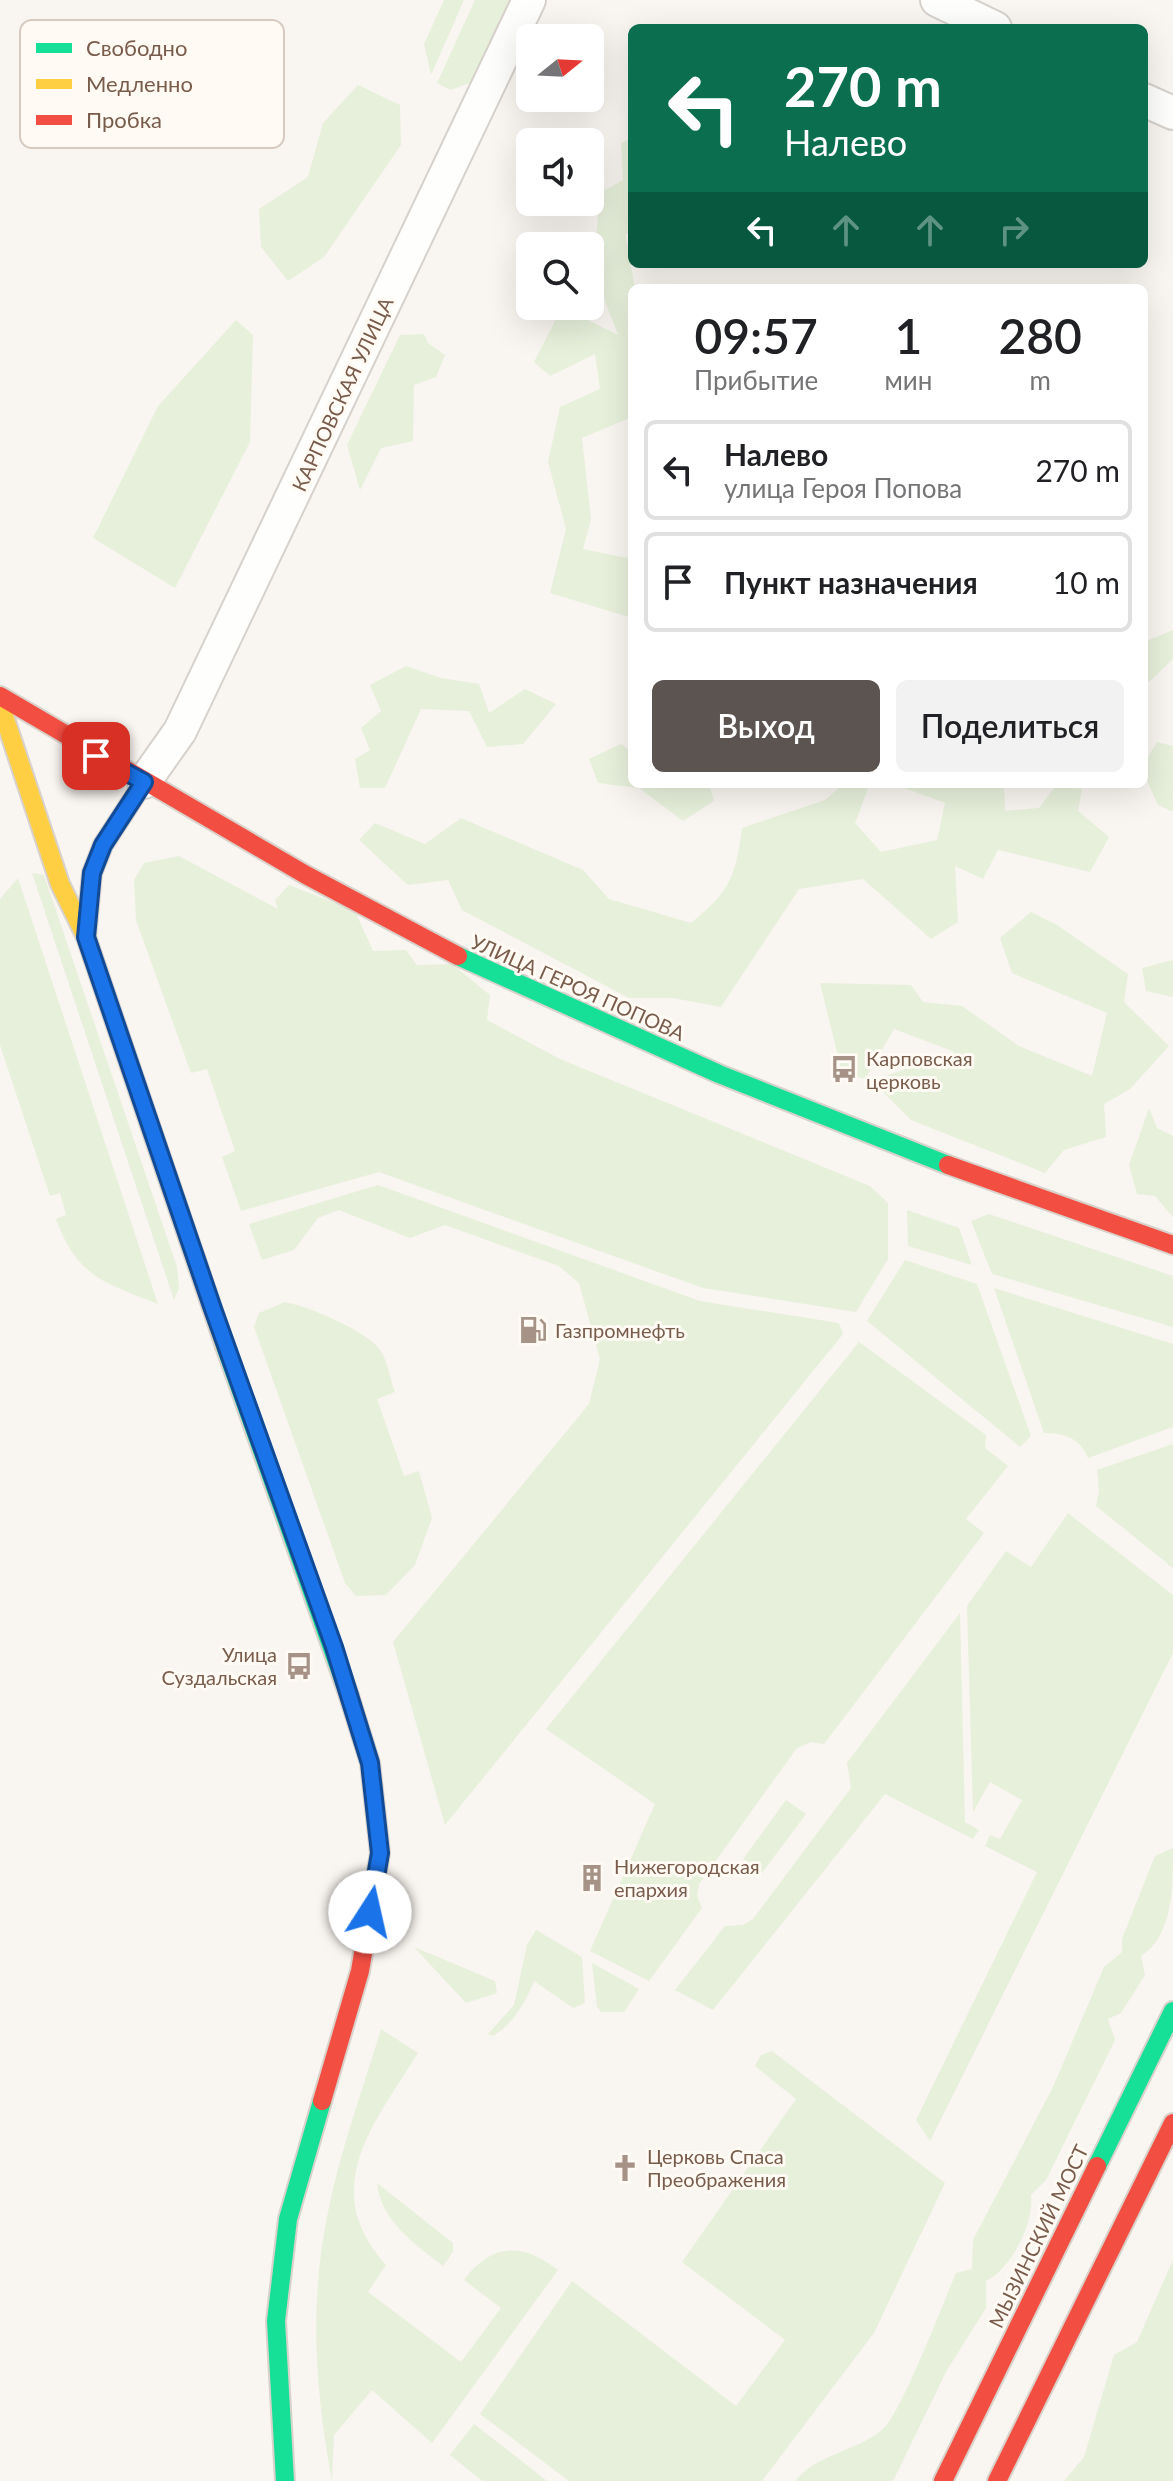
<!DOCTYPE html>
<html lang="ru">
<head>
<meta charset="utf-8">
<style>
	body { margin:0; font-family:Lato,sans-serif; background:#f2f2f2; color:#202124; height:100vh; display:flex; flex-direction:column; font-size:30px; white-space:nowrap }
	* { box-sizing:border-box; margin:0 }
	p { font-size:26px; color:#757577 }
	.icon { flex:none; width:44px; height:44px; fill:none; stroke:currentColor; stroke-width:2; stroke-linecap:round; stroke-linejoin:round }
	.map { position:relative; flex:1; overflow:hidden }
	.details { position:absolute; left:628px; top:284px; width:520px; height:504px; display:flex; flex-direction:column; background:#fff; border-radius:12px; box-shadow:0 8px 32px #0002 }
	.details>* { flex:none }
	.hud { position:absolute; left:628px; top:24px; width:520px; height:244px; border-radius:12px; box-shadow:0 8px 32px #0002; background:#0b6e4f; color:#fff; overflow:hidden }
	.needle { width:52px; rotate:72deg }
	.controls { position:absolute; left:516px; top:24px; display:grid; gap:16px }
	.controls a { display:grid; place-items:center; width:88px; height:88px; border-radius:12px; background:#fff; box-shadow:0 8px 32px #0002; font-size:40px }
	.pin { position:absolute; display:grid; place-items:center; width:68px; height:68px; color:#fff; margin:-34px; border-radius:16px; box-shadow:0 4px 12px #0006 }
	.me { position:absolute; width:88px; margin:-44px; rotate:10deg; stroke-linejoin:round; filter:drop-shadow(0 0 6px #0008) }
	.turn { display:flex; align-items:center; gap:28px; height:168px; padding:0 24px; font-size:36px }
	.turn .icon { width:104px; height:104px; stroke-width:2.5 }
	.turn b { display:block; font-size:56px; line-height:68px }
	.lanes { display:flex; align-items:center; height:76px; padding:0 24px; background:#0003; justify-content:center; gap:40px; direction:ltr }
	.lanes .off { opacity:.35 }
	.eta { display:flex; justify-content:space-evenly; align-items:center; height:136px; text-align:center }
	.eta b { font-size:48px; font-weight:600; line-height:56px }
	.cta { display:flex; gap:16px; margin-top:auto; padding:16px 24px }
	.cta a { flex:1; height:92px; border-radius:12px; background:#5c5450; color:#fff; font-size:32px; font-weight:600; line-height:92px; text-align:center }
	.cta a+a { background:#f2f2f2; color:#202124 }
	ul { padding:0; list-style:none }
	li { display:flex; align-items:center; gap:24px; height:100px; margin:0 16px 12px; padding:0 8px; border:4px solid #e0e0e0; border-radius:12px }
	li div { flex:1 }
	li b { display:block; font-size:30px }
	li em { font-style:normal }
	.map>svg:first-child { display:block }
	.green { fill:#e7f0db }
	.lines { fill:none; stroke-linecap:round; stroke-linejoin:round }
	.street-casing { stroke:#d7d1cb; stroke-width:36 }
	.fast-casing { stroke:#d9d2cb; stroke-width:22 }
	.slow-casing { stroke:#d9d2cb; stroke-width:22 }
	.jam-casing { stroke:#d9d2cb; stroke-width:22 }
	.street { stroke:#fefefd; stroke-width:32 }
	.fast { stroke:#16e098; stroke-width:18 }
	.slow { stroke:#ffcf43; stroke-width:18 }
	.jam { stroke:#f24e42; stroke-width:18 }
	.route-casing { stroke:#114b97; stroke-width:20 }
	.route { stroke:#1a73e8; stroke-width:14 }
	.labels { text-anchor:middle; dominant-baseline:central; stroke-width:6; stroke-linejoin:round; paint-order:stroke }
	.street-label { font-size:20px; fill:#7a5c4d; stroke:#fffaf3 }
	.poi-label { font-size:20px; fill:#7a5c4d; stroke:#fffaf3; text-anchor:start }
	.key { fill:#fffaf3; stroke:#d7cbc1; stroke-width:2 }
	.key-label { font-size:22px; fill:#7a5c4d }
</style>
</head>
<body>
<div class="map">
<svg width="1173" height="2481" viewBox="0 0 1173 2481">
	<rect width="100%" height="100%" fill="#f9f5f0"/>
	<path class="green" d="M 444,0 L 464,0 L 431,75 L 424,44 Z
		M 475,0 L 512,0 L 470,83 L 450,90 L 437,83 Z
		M 358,85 L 400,105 L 401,145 L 324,257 L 288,281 L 261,247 L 259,209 L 308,177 L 323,123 Z
		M 632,138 L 632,234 L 625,234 L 635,288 L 632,288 L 632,417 L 582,438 L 591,519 L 583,549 L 627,558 L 632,553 L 632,618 L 550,593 L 566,529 L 548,462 L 560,407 L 600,389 L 595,354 L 550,376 L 534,362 L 562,307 L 618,335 L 593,270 L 600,193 L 623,180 L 621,143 Z
		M 236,320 L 253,335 L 250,442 L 175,588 L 93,538 L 158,406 Z
		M 424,334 L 428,343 L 445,355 L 436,377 L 414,385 L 413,441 L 381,448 L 360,490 L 347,445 L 400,335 Z
		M 1173,630 L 1173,659 L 1149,682 L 1144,679 L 1144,642 Z
		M 406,666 L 441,678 L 479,684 L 489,713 L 525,689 L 556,704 L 523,744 L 487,747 L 469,711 L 421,709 L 385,788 L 360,788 L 355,759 L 370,750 L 361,728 L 381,711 L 370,685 Z
		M 1157,742 L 1173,746 L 1173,812 L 1158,805 C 1145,776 1138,770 1157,742 Z
		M 621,744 L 632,752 L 632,784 L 709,784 L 714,801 L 683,821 L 639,788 L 598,783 L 589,759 Z
		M 843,784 L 870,784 L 855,823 L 881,852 L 937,840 L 945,803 L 893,784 L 1004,784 L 1005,811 L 1039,808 L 1057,784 L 1082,789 L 1078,811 L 1109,837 L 1090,872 L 998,850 L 983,879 L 955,866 L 958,922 L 931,939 L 863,879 L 799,889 L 721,1007 L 673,998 L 629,998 L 462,910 L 448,880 L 408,885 L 359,840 L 375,823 L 425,844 L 461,818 L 583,870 L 609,899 L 691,923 C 731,890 735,878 742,828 L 825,800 Z
		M 179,856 L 278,909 L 275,900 L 289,885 L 355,911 L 373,951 L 406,950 L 417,965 L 452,964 L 490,995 L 487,1020 L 560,1059 L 870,1186 L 888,1203 L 888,1259 L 856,1312 L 703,1288 L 379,1172 L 241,1211 L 222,1157 L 235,1151 L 207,1069 L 191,1073 L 136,920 L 134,880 L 144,863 Z
		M 32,873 L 44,875 L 177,1267 L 179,1288 L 174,1300 Z
		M 18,878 L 158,1304 C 105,1283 77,1277 56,1219 L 66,1215 L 60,1193 L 50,1196 L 0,1045 L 0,899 Z
		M 1031,912 L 1057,925 L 1128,974 L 1124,1002 L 1169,1046 L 1130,1089 L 1104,1104 L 1106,1137 L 1064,1150 L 1045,1173 L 911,1120 L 883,1092 L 888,1075 L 955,1052 L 894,1029 L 865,1079 L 842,1072 L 820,983 L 911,985 L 923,1002 L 962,1006 L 1019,1046 L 1092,1076 L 1107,1013 L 1012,973 L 1000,938 Z
		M 1173,960 L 1173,997 L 1146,991 L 1142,968 Z
		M 1149,1108 L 1157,1128 L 1173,1136 L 1173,1217 L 1155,1196 L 1137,1194 L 1129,1165 Z
		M 378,1185 L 700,1301 L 839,1323 L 843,1334 L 445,1825 L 393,1642 L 589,1404 L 600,1359 L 579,1283 L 559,1266 L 445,1225 L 410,1238 L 339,1210 L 318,1218 L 294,1250 L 262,1260 L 249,1224 Z
		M 907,1210 L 959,1228 L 972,1265 L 908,1246 Z
		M 989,1214 L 1173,1276 L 1173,1327 L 992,1274 L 971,1221 Z
		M 905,1260 L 977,1284 L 1031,1436 L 1020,1447 L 867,1321 Z
		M 994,1288 L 1173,1344 L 1173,1427 L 1088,1458 C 1080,1438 1064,1433 1044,1433 Z
		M 285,1302 C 307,1306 368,1331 380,1350 C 388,1361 390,1380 395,1392 L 377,1399 L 404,1476 L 419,1471 L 432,1518 L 415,1565 L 386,1595 L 356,1596 L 345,1583 L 254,1327 L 259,1313 Z
		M 859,1342 L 986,1435 L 985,1448 L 1008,1466 L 966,1519 L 984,1533 L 824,1744 L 811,1742 L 797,1748 L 699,1884 L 697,1895 L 702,1908 L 649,1981 L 590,1951 L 655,1804 L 546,1729 Z
		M 1173,1444 L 1173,1568 L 1096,1506 L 1099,1491 L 1097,1470 Z
		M 1068,1513 L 1173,1595 L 1173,1653 L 930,2141 L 916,2120 L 1037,1872 L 985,1846 L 990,1835 L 1000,1839 L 1022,1800 L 990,1782 L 973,1812 L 967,1606 L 1006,1551 L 1031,1567 Z
		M 960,1613 L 965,1822 L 979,1830 L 973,1839 L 885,1794 L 713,2010 L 675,1990 L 725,1926 L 743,1925 L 753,1919 L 851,1788 L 847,1763 Z
		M 786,1800 L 806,1814 L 762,1873 L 743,1859 Z
		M 1173,1848 C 1173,1887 1173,1936 1141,1956 L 1145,1975 L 1121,2013 L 1108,2019 L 1115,2040 L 1046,2180 L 1031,2195 C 1035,2222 1011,2269 986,2281 L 986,2308 L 947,2370 L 893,2481 L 795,2481 C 818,2453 856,2452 883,2429 C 901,2414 944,2301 956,2273 L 972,2269 L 973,2240 L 1053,2087 L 1104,1967 L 1122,1952 L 1122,1939 L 1155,1856 Z
		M 536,1930 L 582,1957 L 585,2003 L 573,2008 L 534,1981 C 525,2003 514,2023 493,2036 L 488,2034 L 514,2005 L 527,1945 Z
		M 414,1947 L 495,1981 L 497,1993 L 466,2003 Z
		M 592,1963 L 639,1989 L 624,2012 L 601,2012 L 597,2007 Z
		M 381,2029 L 418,2053 C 374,2124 317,2188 386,2265 L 368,2292 L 461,2362 L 501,2308 L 464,2280 C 492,2242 523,2243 558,2270 L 432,2443 L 372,2390 L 334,2435 L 332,2481 C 315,2391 309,2302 328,2212 C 340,2151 363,2089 381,2029 Z
		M 772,2051 L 945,2183 L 874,2333 L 762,2481 L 569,2481 L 480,2414 L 572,2281 L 736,2406 L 785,2340 L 682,2262 L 796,2099 L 755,2066 L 761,2055 Z
		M 377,2183 L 453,2243 L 453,2252 L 443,2266 C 416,2245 380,2220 377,2183 Z
		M 1173,2260 L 1173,2481 L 1064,2481 L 1084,2457 L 1114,2355 L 1137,2342 Z
		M 474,2424 L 547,2481 L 482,2481 L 450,2455 Z"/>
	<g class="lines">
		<g class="street-casing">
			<path id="street" d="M 937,0 L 995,28
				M 1144,100 L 1173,113
				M 144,782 L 180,731 L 529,0"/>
		</g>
		<g class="fast-casing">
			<path id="fast" d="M 458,956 L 719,1074 L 948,1165
				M 225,1346 L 349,1696
				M 1097,2166 L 1173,2011
				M 285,2481 L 276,2321 L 288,2219 L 322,2101"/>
		</g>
		<g class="slow-casing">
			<path id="slow" d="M 0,704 L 60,884 L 86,937 L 225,1346
				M 86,937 L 92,873 L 103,845 L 144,782"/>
		</g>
		<g class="jam-casing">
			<path id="jam" d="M 0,696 L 306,875 L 458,956
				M 948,1165 L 1173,1245
				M 322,2101 L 360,1971 L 380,1853 L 370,1763 L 349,1696
				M 943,2481 L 1097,2166
				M 997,2481 L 1173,2123"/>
		</g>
		<use href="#street" class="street"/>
		<use href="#fast" class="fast"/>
		<use href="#slow" class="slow"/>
		<use href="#jam" class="jam"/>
	</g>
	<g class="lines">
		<g class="route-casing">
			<path id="route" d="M 96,756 L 144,782 L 103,845 L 92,873 L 86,937 L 213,1309 L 334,1647 L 370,1763 L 380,1853 L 370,1912"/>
		</g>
		<use href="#route" class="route"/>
	</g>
	<defs>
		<g id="bus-bare" transform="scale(2.16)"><path d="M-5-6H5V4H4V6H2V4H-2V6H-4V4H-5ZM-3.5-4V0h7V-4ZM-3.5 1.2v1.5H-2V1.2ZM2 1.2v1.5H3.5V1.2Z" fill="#a69286" stroke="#fffaf3" stroke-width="2.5" paint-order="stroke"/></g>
		<g id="fuel-bare" transform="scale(2.16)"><path d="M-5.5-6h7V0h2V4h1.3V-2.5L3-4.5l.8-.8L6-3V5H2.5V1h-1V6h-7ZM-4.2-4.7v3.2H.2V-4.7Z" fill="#a69286" stroke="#fffaf3" stroke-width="2.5" paint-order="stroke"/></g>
		<g id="building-bare" transform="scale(2.16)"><path d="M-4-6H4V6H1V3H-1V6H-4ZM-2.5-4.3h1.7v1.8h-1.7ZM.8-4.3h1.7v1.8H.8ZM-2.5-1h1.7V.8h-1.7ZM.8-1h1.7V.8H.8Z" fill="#a69286" stroke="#fffaf3" stroke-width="2.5" paint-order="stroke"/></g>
		<g id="church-bare" transform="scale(2.16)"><path d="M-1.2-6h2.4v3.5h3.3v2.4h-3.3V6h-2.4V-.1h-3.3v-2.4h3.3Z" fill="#a69286" stroke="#fffaf3" stroke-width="2.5" paint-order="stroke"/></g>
	</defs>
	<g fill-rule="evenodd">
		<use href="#bus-bare" x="844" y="1069"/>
		<use href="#fuel-bare" x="533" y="1330"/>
		<use href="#bus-bare" x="299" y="1666"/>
		<use href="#building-bare" x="592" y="1878"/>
		<use href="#church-bare" x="625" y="2168"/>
	</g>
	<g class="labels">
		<g class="street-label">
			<text transform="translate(342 394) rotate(-65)">КАРПОВСКАЯ УЛИЦА</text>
			<text transform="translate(578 987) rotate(24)">УЛИЦА ГЕРОЯ ПОПОВА</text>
			<text transform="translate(1038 2236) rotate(-64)">МЫЗИНСКИЙ МОСТ</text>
		</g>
		<g class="poi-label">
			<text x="866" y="1058">Карповская<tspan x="866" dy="23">церковь</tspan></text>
			<text x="555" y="1330">Газпромнефть</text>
			<text x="277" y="1654" text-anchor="end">Улица<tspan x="277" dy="23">Суздальская</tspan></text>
			<text x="614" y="1866">Нижегородская<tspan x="614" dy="23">епархия</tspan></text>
			<text x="647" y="2156">Церковь Спаса<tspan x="647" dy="23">Преображения</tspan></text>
		</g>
	</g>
	<rect x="20" y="20" width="264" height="128" rx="12" class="key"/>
	<rect x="36" y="43" width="36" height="10" fill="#16e098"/>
	<rect x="36" y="79" width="36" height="10" fill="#ffcf43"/>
	<rect x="36" y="115" width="36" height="10" fill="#f24e42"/>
	<g class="key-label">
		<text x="86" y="56">Свободно</text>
		<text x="86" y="92">Медленно</text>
		<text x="86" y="128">Пробка</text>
	</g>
</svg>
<div class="controls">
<a><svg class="needle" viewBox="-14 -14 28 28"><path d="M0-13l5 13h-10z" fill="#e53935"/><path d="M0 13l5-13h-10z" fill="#757577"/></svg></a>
<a><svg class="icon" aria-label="sound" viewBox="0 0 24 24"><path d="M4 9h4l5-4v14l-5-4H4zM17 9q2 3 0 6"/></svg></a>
<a><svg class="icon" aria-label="search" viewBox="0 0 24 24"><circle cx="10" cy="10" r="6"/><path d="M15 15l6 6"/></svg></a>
</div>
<div class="pin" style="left:96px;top:756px;background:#d93025"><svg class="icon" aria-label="arrive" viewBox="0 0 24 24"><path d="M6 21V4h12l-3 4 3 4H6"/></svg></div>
<svg class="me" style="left:370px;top:1912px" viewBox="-20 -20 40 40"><circle r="19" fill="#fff"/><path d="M0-13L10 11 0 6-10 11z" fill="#1a73e8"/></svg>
<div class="hud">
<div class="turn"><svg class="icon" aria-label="left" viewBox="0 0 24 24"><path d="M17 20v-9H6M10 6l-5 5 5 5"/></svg><div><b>270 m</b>Налево</div></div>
<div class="lanes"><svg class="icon" aria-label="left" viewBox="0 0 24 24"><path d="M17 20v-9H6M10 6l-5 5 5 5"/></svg><svg class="icon off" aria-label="ahead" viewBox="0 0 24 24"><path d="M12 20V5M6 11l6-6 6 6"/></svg><svg class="icon off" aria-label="ahead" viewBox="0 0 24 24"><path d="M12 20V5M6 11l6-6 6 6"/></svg><svg class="icon off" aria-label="right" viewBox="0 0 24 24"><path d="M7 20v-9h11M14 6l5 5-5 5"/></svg></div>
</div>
<section class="details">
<div class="eta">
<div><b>09:57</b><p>Прибытие</p></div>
<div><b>1</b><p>мин</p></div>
<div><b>280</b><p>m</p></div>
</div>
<ul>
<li><svg class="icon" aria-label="left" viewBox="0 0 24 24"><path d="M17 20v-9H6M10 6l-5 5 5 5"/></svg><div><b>Налево</b><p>улица Героя Попова</p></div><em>270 m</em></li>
<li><svg class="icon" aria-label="arrive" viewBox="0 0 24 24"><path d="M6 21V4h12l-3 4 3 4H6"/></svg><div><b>Пункт назначения</b></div><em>10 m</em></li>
</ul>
<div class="cta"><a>Выход</a><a>Поделиться</a></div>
</section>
</div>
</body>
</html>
